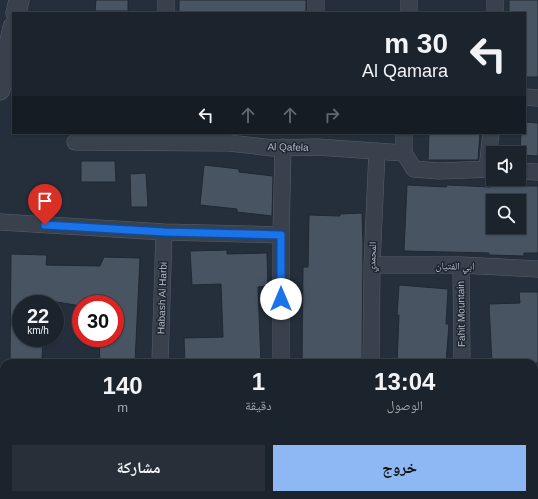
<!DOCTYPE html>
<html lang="ar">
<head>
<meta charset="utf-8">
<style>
	body { margin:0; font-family:Helvetica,"Noto Naskh Arabic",sans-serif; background:#282f38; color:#f1f3f6; direction:rtl; height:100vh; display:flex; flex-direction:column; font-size:15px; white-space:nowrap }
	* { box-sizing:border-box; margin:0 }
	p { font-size:13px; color:#a0a4a9 }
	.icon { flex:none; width:22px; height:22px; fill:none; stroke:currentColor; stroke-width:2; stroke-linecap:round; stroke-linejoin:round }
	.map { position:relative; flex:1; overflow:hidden; direction:ltr }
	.sheet { position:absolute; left:0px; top:359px; width:538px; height:140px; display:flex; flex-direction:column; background:#1b232c; border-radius:12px 12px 0 0; box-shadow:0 1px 3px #0004,0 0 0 1px #394048; direction:rtl }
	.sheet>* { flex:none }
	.hud { position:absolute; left:12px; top:12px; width:514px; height:122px; border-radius:0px; box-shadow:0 1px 3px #0004,0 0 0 1px #394048; direction:rtl; background:#1b232c; color:#f1f3f6; overflow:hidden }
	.controls { position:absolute; left:486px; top:146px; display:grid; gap:8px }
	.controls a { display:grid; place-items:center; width:40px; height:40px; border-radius:0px; background:#1b232c; box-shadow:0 1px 3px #0004,0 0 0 1px #394048; font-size:20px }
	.speed { position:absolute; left:12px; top:295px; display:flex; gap:8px; font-size:20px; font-weight:700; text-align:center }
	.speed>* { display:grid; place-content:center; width:52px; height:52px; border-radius:50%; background:#1b232c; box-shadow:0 1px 3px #0004,0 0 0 1px #394048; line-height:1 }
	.speed small { font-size:10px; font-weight:400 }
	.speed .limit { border:6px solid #d22; background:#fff; color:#111 }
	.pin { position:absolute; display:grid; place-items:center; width:34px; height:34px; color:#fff; margin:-41px -17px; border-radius:50% 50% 50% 0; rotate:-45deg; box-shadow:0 0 4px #0007 }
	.pin .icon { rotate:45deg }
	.me { position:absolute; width:44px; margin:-22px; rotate:0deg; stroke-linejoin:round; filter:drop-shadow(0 0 3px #0008) }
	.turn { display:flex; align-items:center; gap:14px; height:84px; padding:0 12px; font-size:18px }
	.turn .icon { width:52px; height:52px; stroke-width:2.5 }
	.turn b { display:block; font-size:28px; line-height:34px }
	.lanes { display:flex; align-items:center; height:38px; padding:0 12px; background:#0003; justify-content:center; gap:20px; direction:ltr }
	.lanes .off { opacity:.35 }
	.eta { display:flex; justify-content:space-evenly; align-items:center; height:68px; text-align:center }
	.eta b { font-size:24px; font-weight:700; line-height:28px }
	.cta { display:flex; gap:8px; margin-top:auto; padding:8px 12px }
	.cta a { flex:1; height:46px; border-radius:0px; background:#8db8f3; color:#111; font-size:16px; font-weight:700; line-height:46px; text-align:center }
	.cta a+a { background:#282f38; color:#f1f3f6 }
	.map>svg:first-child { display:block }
	.building { fill:#485462; stroke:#1f2833; fill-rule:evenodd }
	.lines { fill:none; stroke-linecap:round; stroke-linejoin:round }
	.minor-casing { stroke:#565f6a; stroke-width:17 }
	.tertiary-casing { stroke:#565f6a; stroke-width:21 }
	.minor { stroke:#38414c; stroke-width:16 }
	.tertiary { stroke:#38414c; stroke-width:20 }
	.route-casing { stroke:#114b97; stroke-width:10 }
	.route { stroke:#1a73e8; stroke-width:7 }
	.labels { text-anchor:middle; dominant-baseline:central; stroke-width:3; stroke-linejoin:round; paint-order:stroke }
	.street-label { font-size:10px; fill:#b4bcc7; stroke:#1d2631 }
</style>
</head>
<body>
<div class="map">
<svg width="538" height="499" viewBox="0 0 538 499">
	<rect width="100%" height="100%" fill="#242f3b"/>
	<path class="building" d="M 96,0 L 128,0 L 128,11 L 95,11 Z
		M 179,0 L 306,0 L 306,13 L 179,13 Z
		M 509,0 L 538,0 L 538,77 L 525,77 L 525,13 L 509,13 Z
		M 525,122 L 538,123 L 538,156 L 520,155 L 521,133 L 525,133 Z
		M 429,133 L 480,133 L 478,160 L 428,160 Z
		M 81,161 L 115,161 L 116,182 L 81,182 Z
		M 204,165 L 239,169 L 239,172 L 273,176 L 272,216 L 237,212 L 237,209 L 200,205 Z
		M 146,173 L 148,207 L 131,207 L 130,174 Z
		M 491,182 L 525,182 L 525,186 L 538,186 L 538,253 L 524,253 L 524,256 L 489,255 L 489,253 L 404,251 L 407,185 L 446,187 L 447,185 L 491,187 ZM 493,201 L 519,201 L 519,227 L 493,227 Z
		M 362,213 L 363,245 L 362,363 L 302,363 L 303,267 L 308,267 L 309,215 L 340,216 L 340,214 Z
		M 227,250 L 227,254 L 267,253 L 268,286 L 258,287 L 261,363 L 185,363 L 184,338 L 223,337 L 221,284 L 192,285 L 190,251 Z
		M 11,254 L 47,255 L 46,265 L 100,266 L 104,257 L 140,258 L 135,363 L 100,363 L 99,338 L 115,338 L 115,304 L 81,304 L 81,306 L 45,300 L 45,304 L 21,304 L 21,338 L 43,338 L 42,359 L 36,359 L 36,363 L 10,363 Z
		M 399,285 L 448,289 L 446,324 L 449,324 L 446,363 L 397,363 L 399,315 L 397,315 Z
		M 519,292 L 538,292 L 538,363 L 492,363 L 489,304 L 520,303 Z"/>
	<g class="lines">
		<g class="minor-casing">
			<path id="minor" d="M 166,0 L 166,13
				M 316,13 L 316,0
				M 409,13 L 409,0
				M 495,13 L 495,0
				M 525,97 L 538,98
				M 75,142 L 229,143 L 273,148 L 317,147 L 404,153 L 414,169 L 439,171 L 493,169
				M 404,153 L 404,133
				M 487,169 L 491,133
				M 519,171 L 538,172
				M 0,222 L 164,232 L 281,235
				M 372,265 L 461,265 L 538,269
				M 461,265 L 462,363
				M 160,363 L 164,232
				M 281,363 L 281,235 L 283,147
				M 371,363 L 372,265 L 377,151
				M 534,403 L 538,403
				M 462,495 L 462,499
				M 156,499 L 157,495
				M 278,499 L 279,495
				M 371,499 L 371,495"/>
		</g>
		<g class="tertiary-casing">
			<path id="tertiary" d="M 16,13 L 19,0
				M 0,90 L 13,27"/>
		</g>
		<use href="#minor" class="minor"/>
		<use href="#tertiary" class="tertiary"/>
	</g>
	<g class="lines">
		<g class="route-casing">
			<path id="route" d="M 45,225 L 164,232 L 281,235 L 281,299"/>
		</g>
		<use href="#route" class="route"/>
	</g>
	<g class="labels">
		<g class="street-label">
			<text transform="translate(288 147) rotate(1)">Al Qafela</text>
			<text transform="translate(372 257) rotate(-88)">المحمدي</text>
			<text transform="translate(455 266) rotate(1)">ابي الفتيان</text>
			<text transform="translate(162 298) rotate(-88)">Habash Al Harbi</text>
			<text transform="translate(461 314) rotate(-91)">Fahit Mountain</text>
		</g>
	</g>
</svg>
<div class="controls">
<a><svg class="icon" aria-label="sound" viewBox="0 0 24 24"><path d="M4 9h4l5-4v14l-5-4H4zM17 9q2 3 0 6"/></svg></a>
<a><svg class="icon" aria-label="search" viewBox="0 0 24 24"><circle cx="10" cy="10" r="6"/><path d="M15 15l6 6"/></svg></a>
</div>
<div class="speed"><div>22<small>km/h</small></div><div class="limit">30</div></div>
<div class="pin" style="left:45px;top:225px;background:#d93025"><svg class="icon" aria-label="arrive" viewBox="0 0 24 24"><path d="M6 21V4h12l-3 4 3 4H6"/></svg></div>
<svg class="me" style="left:281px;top:299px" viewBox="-20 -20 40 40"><circle r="19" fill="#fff"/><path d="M0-13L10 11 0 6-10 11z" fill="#1a73e8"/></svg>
<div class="hud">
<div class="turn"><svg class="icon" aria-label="left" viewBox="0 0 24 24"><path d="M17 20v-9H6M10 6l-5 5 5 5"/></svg><div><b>30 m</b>Al Qamara</div></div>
<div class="lanes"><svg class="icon" aria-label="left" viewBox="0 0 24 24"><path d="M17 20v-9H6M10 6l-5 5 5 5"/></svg><svg class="icon off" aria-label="ahead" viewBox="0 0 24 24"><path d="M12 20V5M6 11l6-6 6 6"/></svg><svg class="icon off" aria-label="ahead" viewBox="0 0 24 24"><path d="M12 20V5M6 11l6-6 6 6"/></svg><svg class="icon off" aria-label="right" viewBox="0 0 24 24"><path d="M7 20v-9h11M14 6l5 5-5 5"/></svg></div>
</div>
<section class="sheet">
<div class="eta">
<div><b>13:04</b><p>الوصول</p></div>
<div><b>1</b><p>دقيقة</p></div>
<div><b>140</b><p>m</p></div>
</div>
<div class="cta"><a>خروج</a><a>مشاركة</a></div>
</section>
</div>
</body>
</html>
